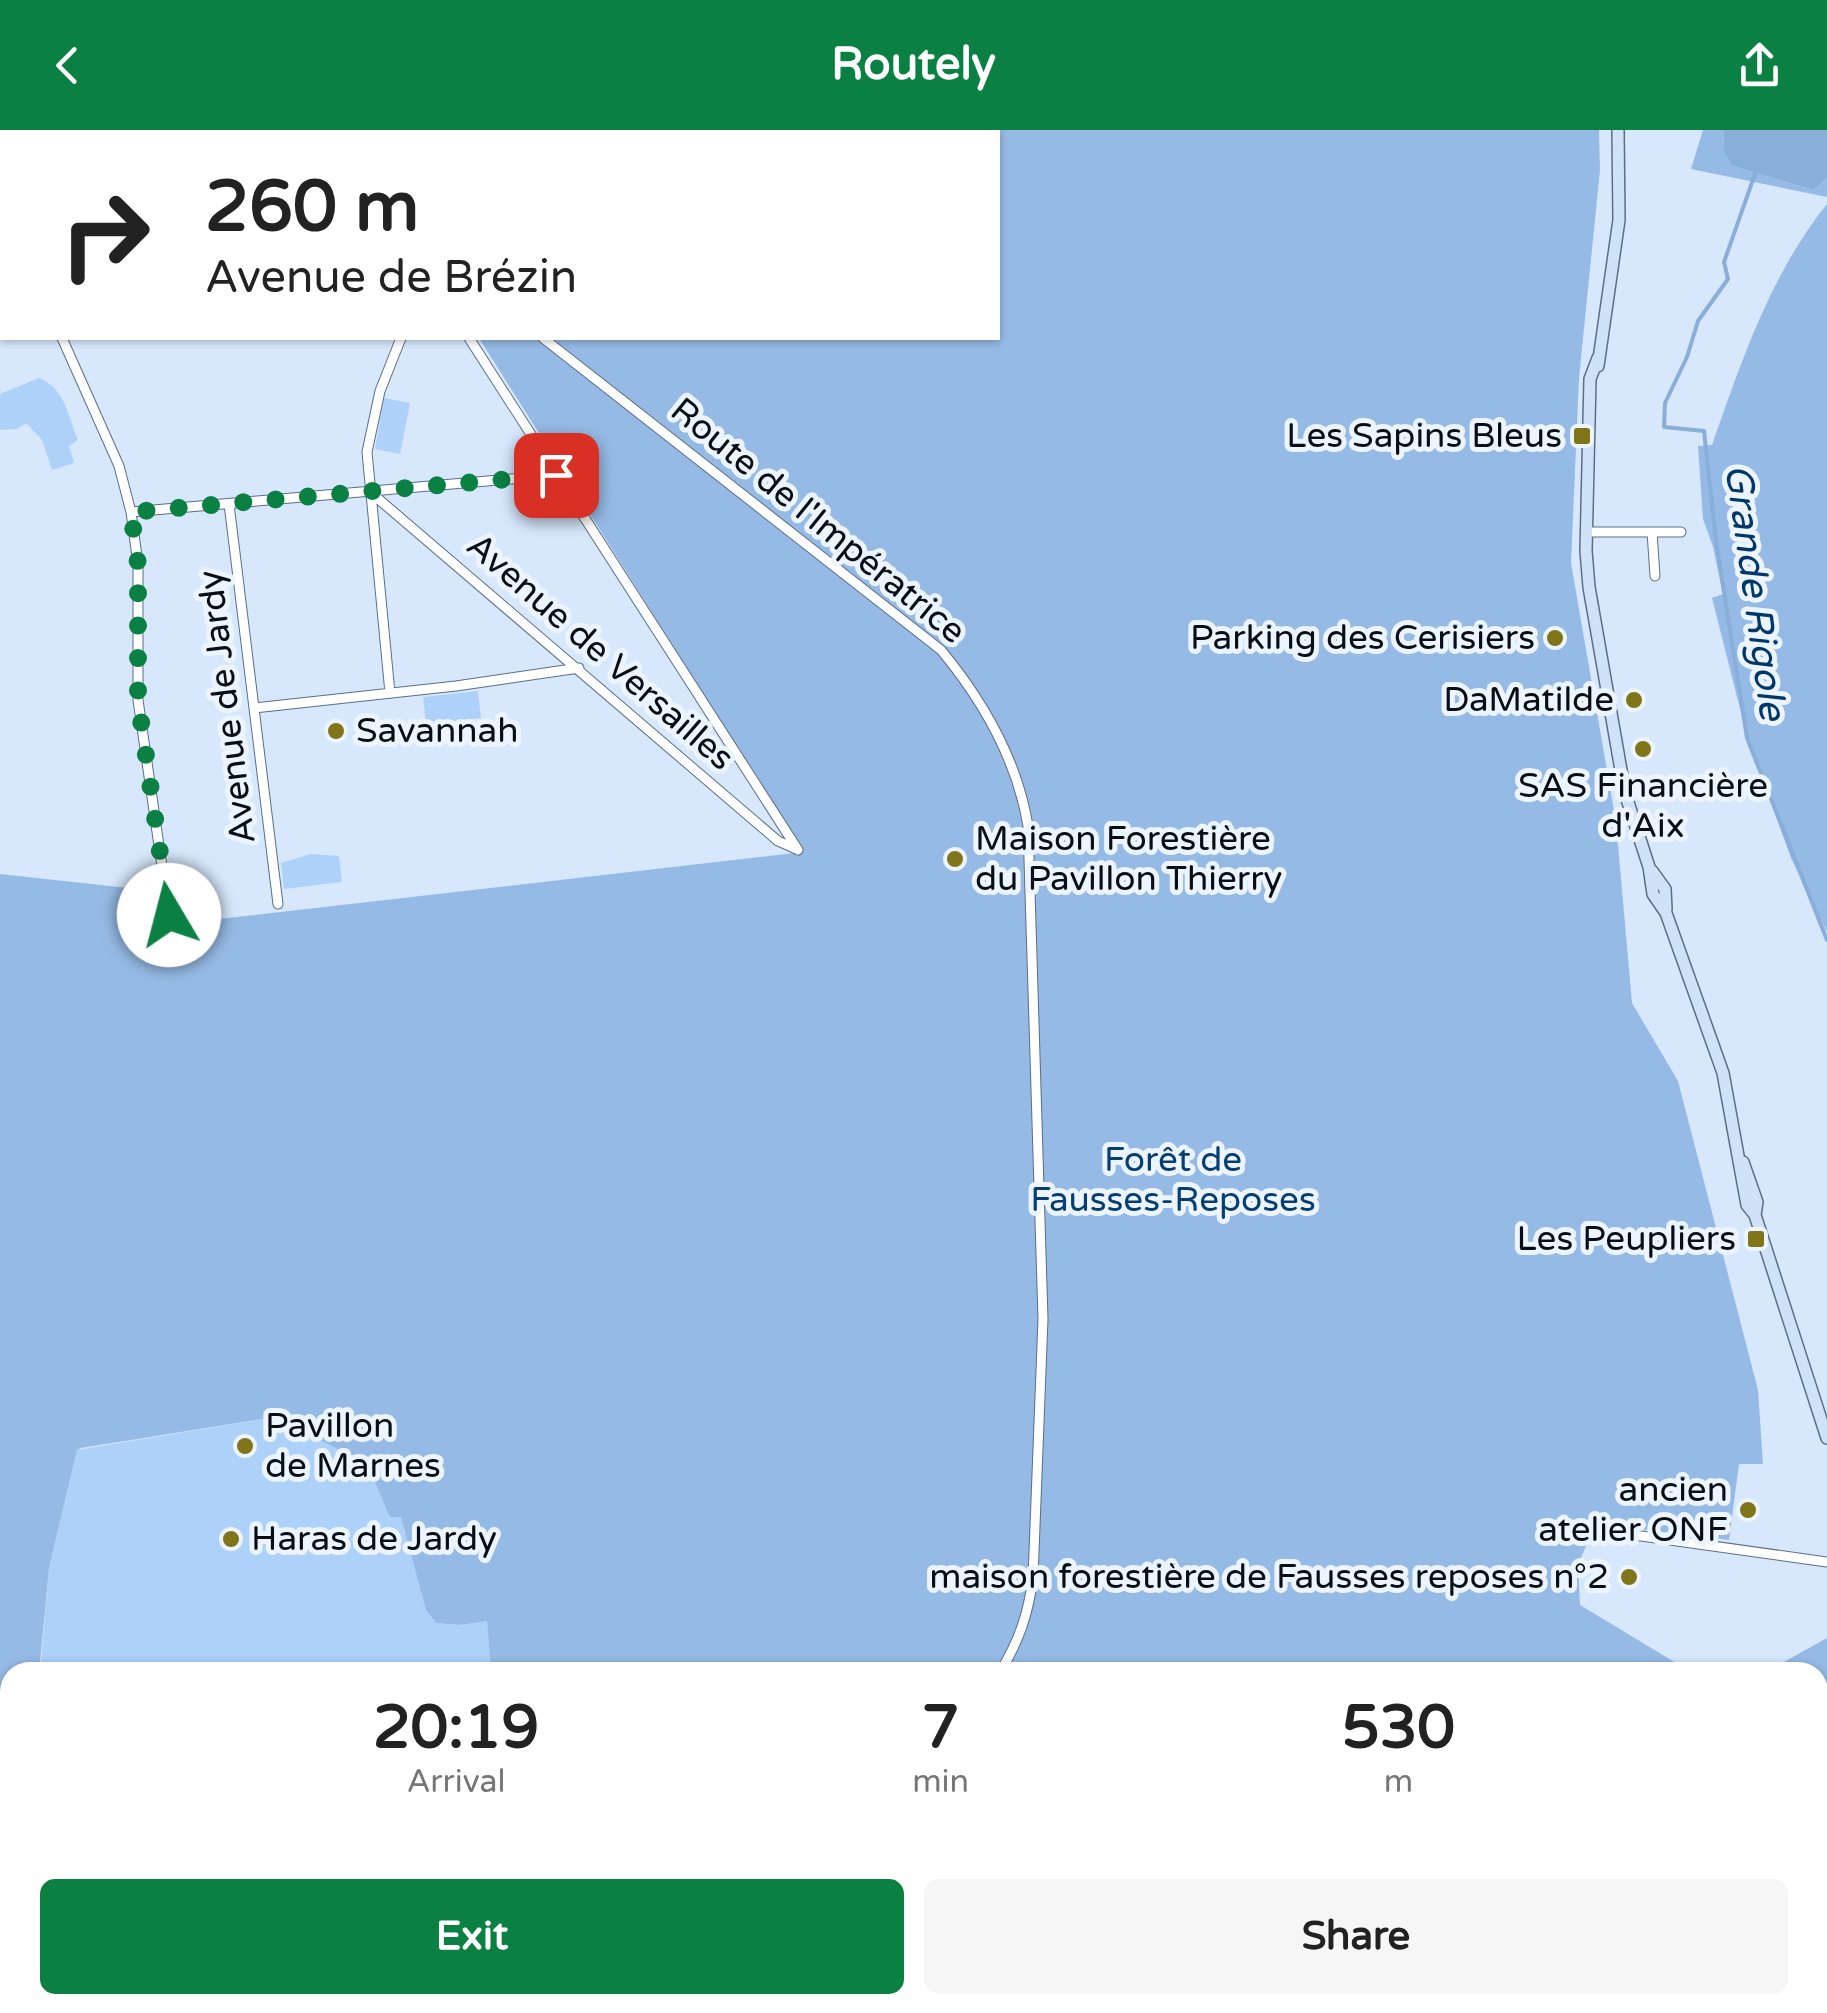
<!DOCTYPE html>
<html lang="en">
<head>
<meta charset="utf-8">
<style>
	body { margin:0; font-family:"Varela Round",sans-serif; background:#f6f6f6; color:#222; height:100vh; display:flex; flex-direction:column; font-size:38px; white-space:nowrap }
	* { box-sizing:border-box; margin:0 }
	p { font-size:32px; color:#767676 }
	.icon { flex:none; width:55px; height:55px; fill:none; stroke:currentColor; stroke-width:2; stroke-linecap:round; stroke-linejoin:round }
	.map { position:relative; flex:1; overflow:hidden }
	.panel { position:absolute; left:0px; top:1532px; width:1828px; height:352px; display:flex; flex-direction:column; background:#fff; border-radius:30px 30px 0 0; box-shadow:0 2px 8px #0004 }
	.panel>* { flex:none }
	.guide { position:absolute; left:0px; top:0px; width:1000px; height:210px; box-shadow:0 2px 8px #0004; background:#fff; color:#222; overflow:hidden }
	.pin { position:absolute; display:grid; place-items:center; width:85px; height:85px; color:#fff; margin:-42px; border-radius:20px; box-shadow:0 5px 15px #0006 }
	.me { position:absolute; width:110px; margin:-55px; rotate:352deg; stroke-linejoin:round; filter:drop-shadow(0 0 8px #0008) }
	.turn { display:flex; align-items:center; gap:35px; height:210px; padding:0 40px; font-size:45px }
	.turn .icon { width:130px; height:130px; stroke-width:2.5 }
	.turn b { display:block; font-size:70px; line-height:85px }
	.eta { display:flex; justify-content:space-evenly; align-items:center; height:170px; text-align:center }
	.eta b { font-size:60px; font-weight:700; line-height:70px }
	.cta { display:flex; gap:20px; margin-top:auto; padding:20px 40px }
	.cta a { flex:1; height:115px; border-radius:15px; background:#0b8043; color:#fff; font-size:40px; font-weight:700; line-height:115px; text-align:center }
	.cta a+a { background:#f6f6f6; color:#222 }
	header { display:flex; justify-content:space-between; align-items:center; height:130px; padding:0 40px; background:#0b8043; color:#fff; font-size:45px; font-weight:700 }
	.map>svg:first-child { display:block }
	.green { fill:#aed1fa }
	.forest { fill:#95bae5 }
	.water { fill:#89aed9 }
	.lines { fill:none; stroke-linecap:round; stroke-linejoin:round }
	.stream { stroke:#89aed9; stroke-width:4 }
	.street-casing { stroke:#5b6e85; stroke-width:11 }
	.secondary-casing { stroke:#5b6e85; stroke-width:14 }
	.street { stroke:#fff; stroke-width:9 }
	.secondary { stroke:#cfe2f7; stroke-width:11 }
	.route { stroke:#0b8043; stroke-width:18; stroke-dasharray:0 32.4 }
	.poi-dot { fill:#807518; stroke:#ecf5ff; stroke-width:4 }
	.labels { text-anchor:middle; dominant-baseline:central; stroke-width:10; stroke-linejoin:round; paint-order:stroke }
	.poi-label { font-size:35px; fill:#070e16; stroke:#ecf5ff; text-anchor:end }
	.street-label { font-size:35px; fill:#070e16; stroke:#ecf5ff }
	.park-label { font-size:35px; fill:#063e72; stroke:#ecf5ff }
	.water-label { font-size:38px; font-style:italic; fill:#00376a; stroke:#ecf5ff }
</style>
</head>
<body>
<header><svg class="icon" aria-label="back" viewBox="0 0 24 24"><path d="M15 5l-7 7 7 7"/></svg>Routely<svg class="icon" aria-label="share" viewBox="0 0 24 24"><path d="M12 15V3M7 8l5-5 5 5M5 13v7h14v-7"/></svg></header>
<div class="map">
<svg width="1827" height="1883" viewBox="0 0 1827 1883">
	<rect width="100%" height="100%" fill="#d7e8fd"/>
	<path class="green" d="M 457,0 L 686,0 L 688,2 L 457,2 Z
		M 39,248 C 66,259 67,285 78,310 L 69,316 L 74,333 L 52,340 L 42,310 L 26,293 L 17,299 L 0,300 L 0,264 Z
		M 384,268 L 410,273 L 400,324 L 375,319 Z
		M 478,561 L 481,588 L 426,594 L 423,567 Z
		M 311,724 L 339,726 L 342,752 L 284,759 L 281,733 Z
		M 275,1287 L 368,1334 L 401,1386 L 426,1479 L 436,1493 L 459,1495 L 487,1490 L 491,1542 L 40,1542 L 49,1438 L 77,1320 Z
		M 10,1841 L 10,1875 L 681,1875 L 681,1883 L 0,1883 L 0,1846 Z"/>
	<path class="forest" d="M 686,0 L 1599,0 L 1600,40 L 1579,248 L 1571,433 L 1616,692 L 1632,873 L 1678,951 L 1758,1260 L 1763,1334 L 1739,1334 L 1729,1410 L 1596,1394 L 1578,1434 L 1580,1475 L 1691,1542 L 491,1542 L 487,1491 L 459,1495 L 436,1493 L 426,1480 L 401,1387 L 390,1387 L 367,1334 L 275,1287 L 81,1318 L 77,1320 L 49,1438 L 39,1542 L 10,1542 L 10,1841 L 0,1846 L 0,744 L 156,761 L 161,764 L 159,796 L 803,722 L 479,208 L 998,208 L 998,2 Z
		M 1703,0 L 1724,0 L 1723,21 L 1732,36 L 1814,60 L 1827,48 L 1827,67 L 1691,39 Z
		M 1827,74 L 1827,802 L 1791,728 L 1748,610 L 1712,468 L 1723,464 L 1713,417 L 1703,389 L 1698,316 L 1712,315 C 1742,230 1770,145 1827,74 Z
		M 1827,1508 L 1827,1883 L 681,1883 L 681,1875 L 1818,1875 L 1818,1542 L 1766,1542 Z"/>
	<path class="water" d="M 1724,0 L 1827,0 L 1827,48 L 1814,60 L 1732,36 L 1723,21 Z"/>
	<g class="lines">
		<path class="stream" d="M 1755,44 L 1724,132 L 1728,149 L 1698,191 L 1687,227 L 1665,273 L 1664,297 L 1704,301 L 1716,411 L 1747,608 L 1827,810
			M 1759,1875 L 1760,1883"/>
		<g class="street-casing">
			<path id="street" d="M 451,2 L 452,0
				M 62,208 L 119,336 L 131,382 L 138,434 L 138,570 L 169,785
				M 469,208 L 798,720
				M 543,208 L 941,520 C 984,572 1017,629 1028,696 L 1043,1189 L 1033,1448 C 1028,1485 1019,1511 1000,1542
				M 369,361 L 778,711 L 796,719
				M 229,374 L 278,774
				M 131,382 L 556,345
				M 1587,402 L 1681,402
				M 1652,402 L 1655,446
				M 390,563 L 367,322 L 380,261 L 401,208
				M 254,578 L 456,556 L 579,538
				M 1577,1397 L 1827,1432
				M 899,1875 L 900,1883"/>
		</g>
		<g class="secondary-casing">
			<path id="secondary" d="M 55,2 L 56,0
				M 0,131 L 2,131
				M 1598,228 L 1590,249 L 1586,421 L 1589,457 L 1625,663 L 1649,737 L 1653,764 L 1666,783 L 1723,943 L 1747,1075 L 1755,1085 L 1827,1308
				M 1598,236 L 1619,90 L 1618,0
				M 1652,741 L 1665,759 L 1666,779
				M 1743,1032 L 1757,1072 L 1755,1085"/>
		</g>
		<use href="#street" class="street"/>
		<use href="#secondary" class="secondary"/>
	</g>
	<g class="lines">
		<path class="route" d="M 169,785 L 138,570 L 138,434 L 131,382 L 556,345"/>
	</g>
	<g class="poi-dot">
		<rect x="1572" y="296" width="20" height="20" rx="5"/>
		<circle cx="1555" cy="508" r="10"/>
		<circle cx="1634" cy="570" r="10"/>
		<circle cx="336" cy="601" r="10"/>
		<circle cx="1643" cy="619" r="10"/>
		<circle cx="955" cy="729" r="10"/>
		<rect x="1746" y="1099" width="20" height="20" rx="5"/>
		<circle cx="245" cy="1316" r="10"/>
		<circle cx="1748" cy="1380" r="10"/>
		<circle cx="231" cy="1409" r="10"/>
		<circle cx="1629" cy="1447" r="10"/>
	</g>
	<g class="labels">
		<g class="poi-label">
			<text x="1562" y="306">Les Sapins Bleus</text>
			<text x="1535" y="508">Parking des Cerisiers</text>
			<text x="1614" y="570">DaMatilde</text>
			<text x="356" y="601" text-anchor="start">Savannah</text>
			<text x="1643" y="656" text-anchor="middle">SAS Financière<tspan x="1643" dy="40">d'Aix</tspan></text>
			<text x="975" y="709" text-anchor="start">Maison Forestière<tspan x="975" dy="40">du Pavillon Thierry</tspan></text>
			<text x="1736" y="1109">Les Peupliers</text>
			<text x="265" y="1296" text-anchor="start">Pavillon<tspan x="265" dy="40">de Marnes</tspan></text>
			<text x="1728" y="1360">ancien<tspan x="1728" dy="40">atelier ONF</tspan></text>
			<text x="251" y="1409" text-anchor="start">Haras de Jardy</text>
			<text x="1609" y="1447">maison forestière de Fausses reposes n°2</text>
		</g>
		<g class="street-label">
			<text transform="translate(818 391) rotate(39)">Route de l'Impératrice</text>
			<text transform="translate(600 522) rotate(41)">Avenue de Versailles</text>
			<text transform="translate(227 577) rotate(-97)">Avenue de Jardy</text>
		</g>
		<g class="park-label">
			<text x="1173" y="1030">Forêt de<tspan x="1173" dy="40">Fausses-Reposes</tspan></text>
		</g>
		<g class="water-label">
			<text transform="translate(1755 462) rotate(82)">Grande Rigole</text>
		</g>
	</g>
</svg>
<div class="pin" style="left:556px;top:345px;background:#d93025"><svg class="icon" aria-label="arrive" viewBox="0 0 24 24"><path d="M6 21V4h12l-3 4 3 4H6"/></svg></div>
<svg class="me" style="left:169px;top:785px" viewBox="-20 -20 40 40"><circle r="19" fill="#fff"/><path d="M0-13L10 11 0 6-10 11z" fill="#0b8043"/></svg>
<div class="guide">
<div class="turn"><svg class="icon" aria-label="right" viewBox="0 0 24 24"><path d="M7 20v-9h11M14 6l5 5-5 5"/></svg><div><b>260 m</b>Avenue de Brézin</div></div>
</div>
<section class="panel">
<div class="eta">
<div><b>20:19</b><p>Arrival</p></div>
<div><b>7</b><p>min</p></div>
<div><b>530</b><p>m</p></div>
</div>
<div class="cta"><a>Exit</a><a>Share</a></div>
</section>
</div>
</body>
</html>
